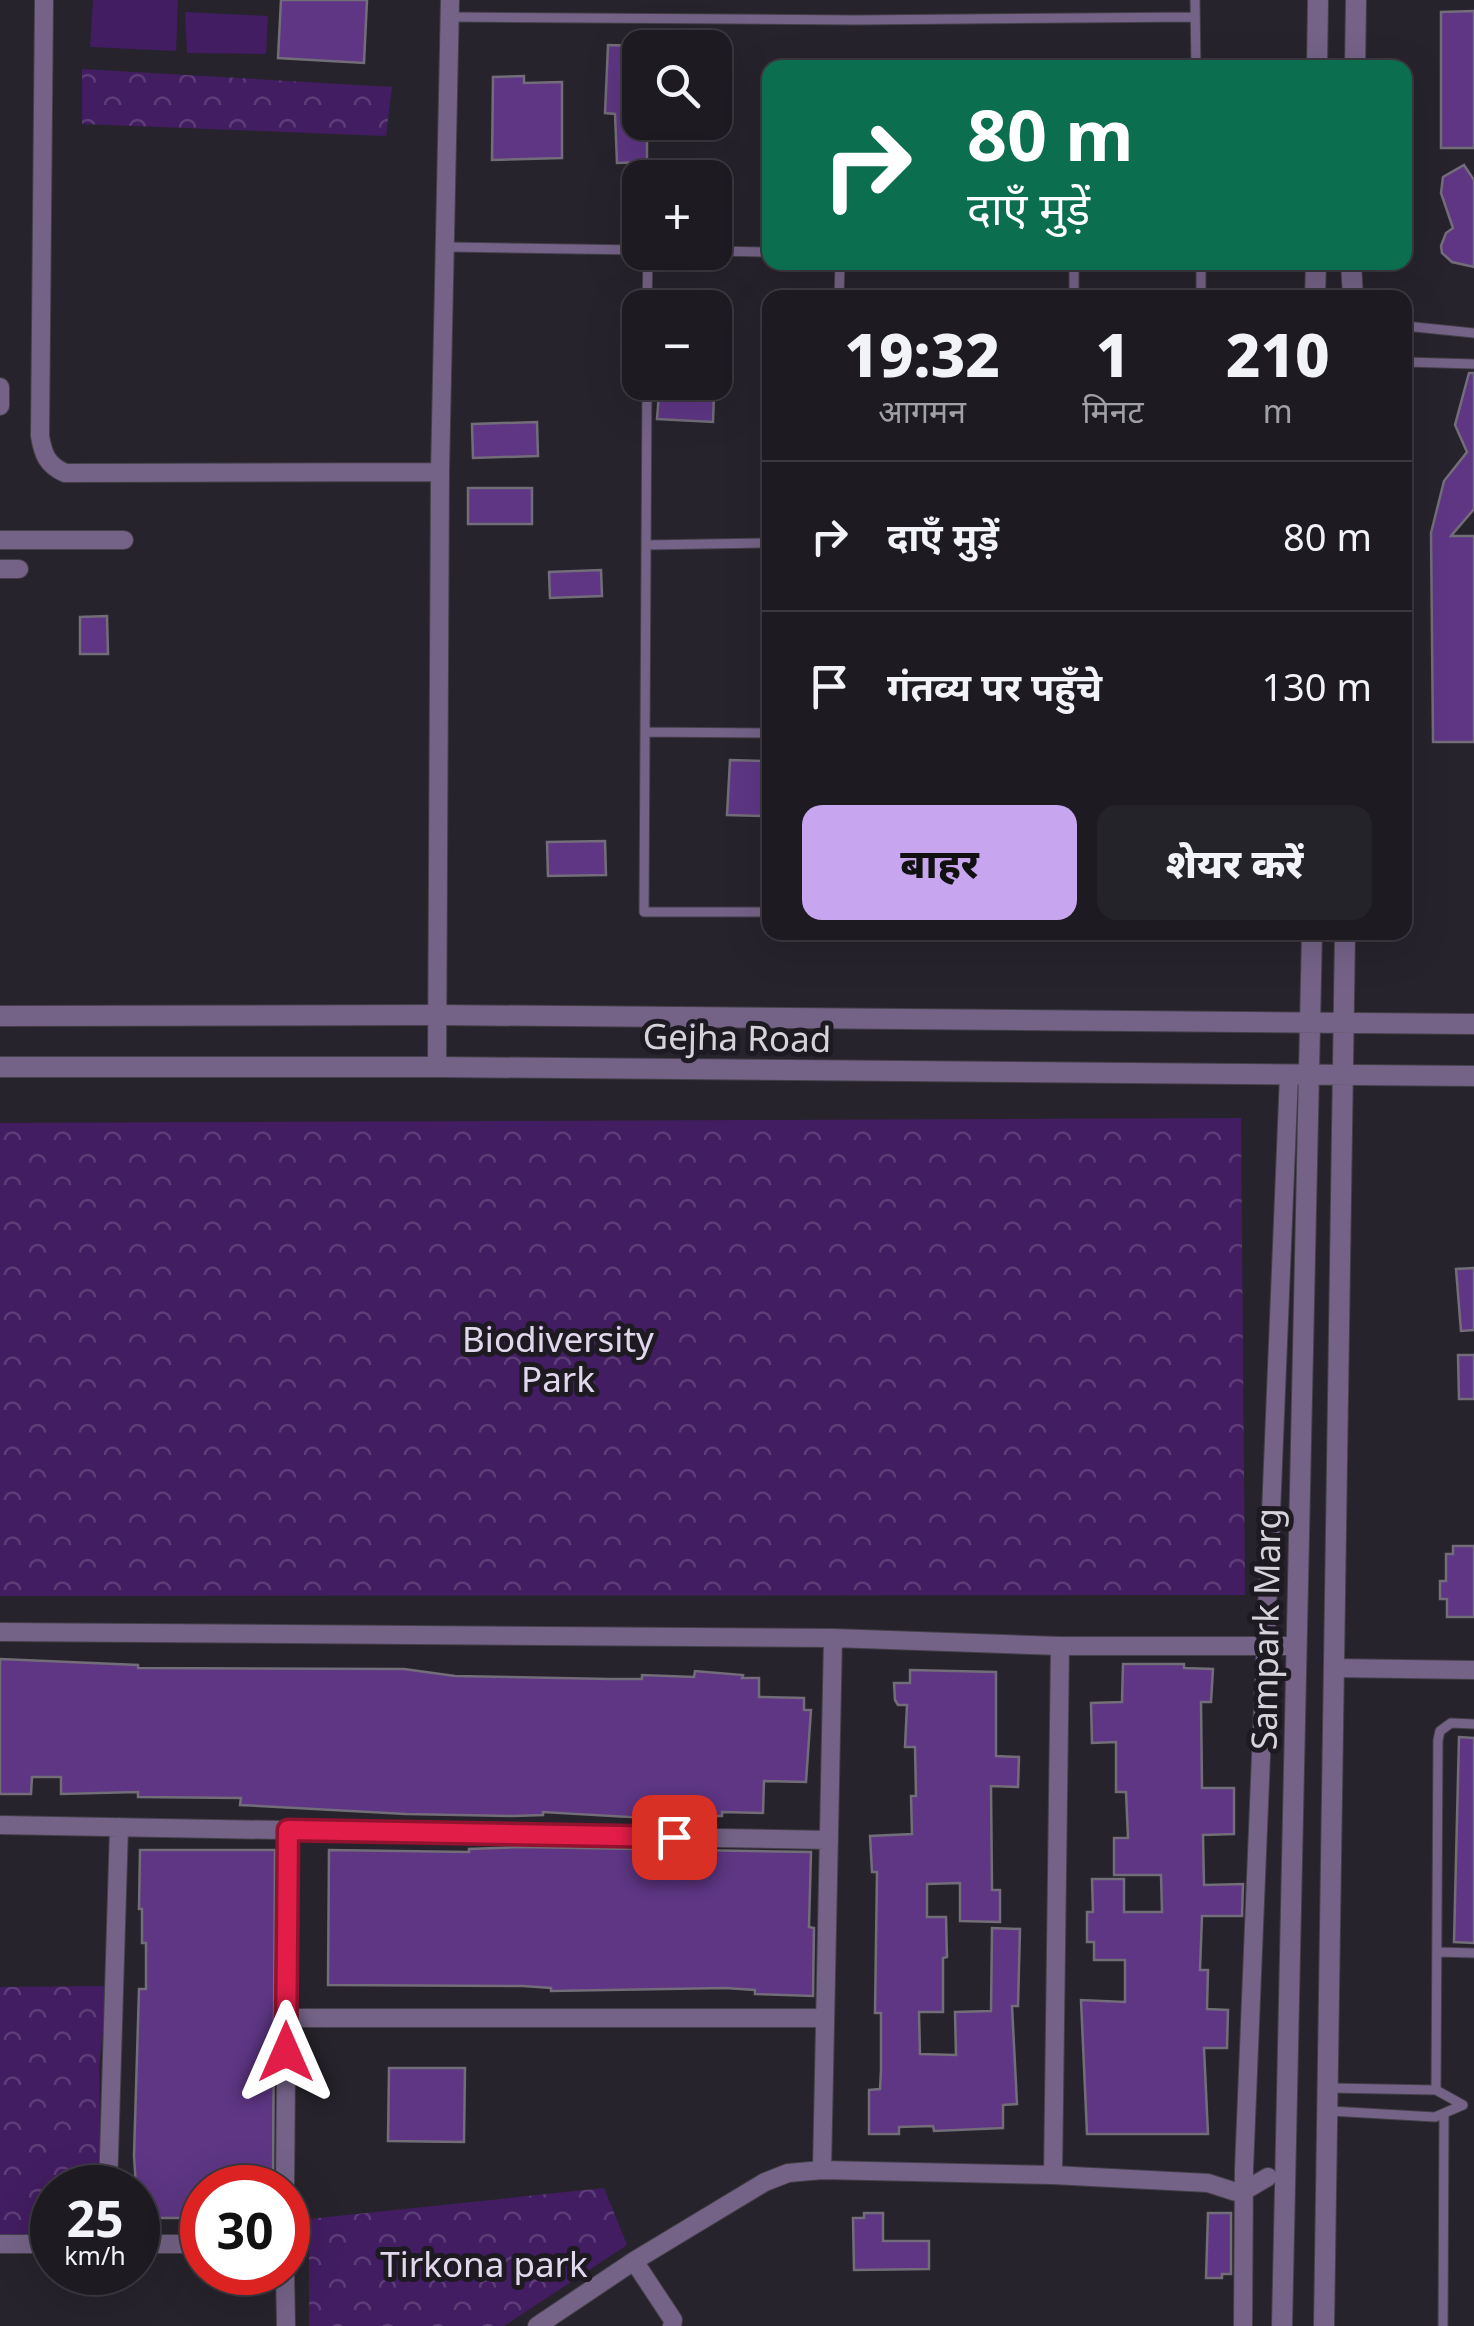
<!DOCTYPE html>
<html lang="hi">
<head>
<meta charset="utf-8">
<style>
	body { margin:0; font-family:"Noto Sans","Noto Sans Devanagari",sans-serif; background:#25232a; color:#f1f3f6; height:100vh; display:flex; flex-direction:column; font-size:38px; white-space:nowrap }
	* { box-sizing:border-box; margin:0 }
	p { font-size:32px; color:#a0a1a5 }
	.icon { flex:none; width:55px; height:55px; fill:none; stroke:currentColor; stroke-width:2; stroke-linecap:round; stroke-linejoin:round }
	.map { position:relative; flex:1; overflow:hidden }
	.panel { position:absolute; left:762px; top:290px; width:650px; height:650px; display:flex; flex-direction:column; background:#1d1a21; border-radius:20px; box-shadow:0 10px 40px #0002,0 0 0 2px #3b383f }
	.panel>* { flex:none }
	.banner { position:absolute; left:762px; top:60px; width:650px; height:210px; border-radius:20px; box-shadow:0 10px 40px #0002,0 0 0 2px #3b383f; background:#0b6e4f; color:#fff; overflow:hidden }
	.tools { position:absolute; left:622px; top:30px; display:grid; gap:20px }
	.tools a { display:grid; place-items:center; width:110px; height:110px; border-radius:20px; background:#1d1a21; box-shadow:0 10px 40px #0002,0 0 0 2px #3b383f; font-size:50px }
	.speed { position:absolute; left:30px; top:2165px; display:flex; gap:20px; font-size:50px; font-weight:700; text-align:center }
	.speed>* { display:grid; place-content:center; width:130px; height:130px; border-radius:50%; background:#1d1a21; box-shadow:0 10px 40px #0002,0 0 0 2px #3b383f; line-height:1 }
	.speed small { font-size:25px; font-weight:400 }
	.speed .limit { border:15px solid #d22; background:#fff; color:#111 }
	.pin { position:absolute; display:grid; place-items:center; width:85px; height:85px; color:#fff; margin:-42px; border-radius:20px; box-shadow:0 5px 15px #0006 }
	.me { position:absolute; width:110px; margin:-55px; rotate:0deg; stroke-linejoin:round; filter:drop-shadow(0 0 8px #0008) }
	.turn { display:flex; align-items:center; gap:35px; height:210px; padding:0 40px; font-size:45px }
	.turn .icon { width:130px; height:130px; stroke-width:2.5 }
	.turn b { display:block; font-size:70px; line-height:85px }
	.eta { display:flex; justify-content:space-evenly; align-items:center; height:170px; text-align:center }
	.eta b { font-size:60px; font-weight:800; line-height:70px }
	.action { display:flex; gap:20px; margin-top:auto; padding:20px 40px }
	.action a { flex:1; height:115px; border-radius:20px; background:#c8a6ef; color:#111; font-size:40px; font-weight:800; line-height:115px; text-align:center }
	.action a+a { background:#25232a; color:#f1f3f6 }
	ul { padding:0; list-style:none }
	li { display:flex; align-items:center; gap:30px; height:150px; padding:0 40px; border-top:2px solid #3b383f }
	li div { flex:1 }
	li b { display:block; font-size:38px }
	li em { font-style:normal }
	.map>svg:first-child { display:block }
	.park { fill:url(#park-crowns) }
	.pitch { fill:#421d62 }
	.building { fill:#5e3684; stroke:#726d78; stroke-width:2.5 }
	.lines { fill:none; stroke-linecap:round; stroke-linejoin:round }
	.service-casing { stroke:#433f48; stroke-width:11 }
	.minor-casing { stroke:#433f48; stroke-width:20 }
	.tertiary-casing { stroke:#433f48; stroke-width:22 }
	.service { stroke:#746387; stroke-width:9 }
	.minor { stroke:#746387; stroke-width:18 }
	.tertiary { stroke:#746387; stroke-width:20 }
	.route-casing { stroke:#92132f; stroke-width:25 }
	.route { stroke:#e11d48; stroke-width:18 }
	.labels { text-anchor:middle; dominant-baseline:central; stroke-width:10; stroke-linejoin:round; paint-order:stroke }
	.street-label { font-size:35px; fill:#d6d3da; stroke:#1e1a22 }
	.park-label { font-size:35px; fill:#e2d8ee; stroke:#1e1a22 }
</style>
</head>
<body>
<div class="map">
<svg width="1474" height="2326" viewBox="0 0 1474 2326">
	<defs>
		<pattern id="park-crowns" width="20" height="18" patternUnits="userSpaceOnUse" patternTransform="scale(2.5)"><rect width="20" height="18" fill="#421d62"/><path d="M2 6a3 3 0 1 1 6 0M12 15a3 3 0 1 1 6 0" fill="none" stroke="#5d3d78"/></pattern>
	</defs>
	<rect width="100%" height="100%" fill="#27232c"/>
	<path class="park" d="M 82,69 L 392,87 L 386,136 L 82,124 Z
		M 1241,1118 L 1245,1595 L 0,1596 L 0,1123 Z
		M 108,1986 L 99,2066 L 101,2187 L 52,2188 L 52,2243 L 0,2242 L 0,1987 Z
		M 604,2188 L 627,2245 L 504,2326 L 309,2326 L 309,2219 Z"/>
	<path class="pitch" d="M 93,0 L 178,0 L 176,51 L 90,47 Z
		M 185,12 L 268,16 L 266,54 L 187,53 Z"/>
	<path class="building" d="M 281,0 L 367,0 L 364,63 L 278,58 Z
		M 1474,11 L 1474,148 L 1441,148 L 1441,12 Z
		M 608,45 L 640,46 L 640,130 L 647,130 L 647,162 L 617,163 L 615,114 L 605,113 Z
		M 524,76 L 524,83 L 562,82 L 562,158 L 492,160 L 493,77 Z
		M 1464,165 L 1474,180 L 1474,267 L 1452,262 L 1442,253 L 1441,246 L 1446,233 L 1453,228 L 1441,193 L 1443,177 Z
		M 1469,373 L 1474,373 L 1474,509 L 1451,536 L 1474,536 L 1474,742 L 1433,742 L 1431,533 L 1444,481 L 1467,452 L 1455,425 Z
		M 659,393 L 714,395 L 713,422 L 657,419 Z
		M 537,422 L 538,456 L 473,458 L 472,424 Z
		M 468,488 L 532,488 L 532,524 L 468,524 Z
		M 601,570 L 602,596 L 550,598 L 549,572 Z
		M 107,616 L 108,654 L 80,654 L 80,617 Z
		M 730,760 L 764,761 L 761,816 L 727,815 Z
		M 605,841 L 606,875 L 548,876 L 547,842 Z
		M 1474,1268 L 1474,1330 L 1461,1331 L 1456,1269 Z
		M 1458,1355 L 1474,1355 L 1474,1399 L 1459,1399 Z
		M 1453,1546 L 1474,1546 L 1474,1617 L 1447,1617 L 1447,1599 L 1440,1599 L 1440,1581 L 1446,1581 L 1446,1554 L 1453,1554 Z
		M 0,1659 L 138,1665 L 138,1668 L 404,1669 L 455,1676 L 610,1679 L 642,1679 L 642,1675 L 694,1677 L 695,1671 L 743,1675 L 742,1678 L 759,1678 L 759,1697 L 804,1698 L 804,1710 L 811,1710 L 806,1782 L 764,1781 L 763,1813 L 722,1812 L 722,1816 L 663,1816 L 663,1819 L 543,1812 L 543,1815 L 513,1816 L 406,1814 L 240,1805 L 241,1798 L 138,1797 L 138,1792 L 61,1794 L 61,1777 L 32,1777 L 31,1794 L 0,1794 Z
		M 1123,1664 L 1184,1664 L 1184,1668 L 1213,1669 L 1211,1702 L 1201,1702 L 1202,1788 L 1234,1788 L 1234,1834 L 1203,1835 L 1204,1885 L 1243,1884 L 1242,1916 L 1202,1916 L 1200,1970 L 1208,1970 L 1207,2009 L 1228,2010 L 1227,2048 L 1204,2048 L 1208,2134 L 1087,2134 L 1081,2000 L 1125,2002 L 1125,1960 L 1094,1960 L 1094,1942 L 1087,1942 L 1087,1912 L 1093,1912 L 1092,1879 L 1124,1879 L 1124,1912 L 1162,1912 L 1161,1875 L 1114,1875 L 1114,1838 L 1128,1838 L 1126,1792 L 1116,1792 L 1116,1742 L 1092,1743 L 1091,1703 L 1122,1702 Z
		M 910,1670 L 996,1672 L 996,1756 L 1019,1757 L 1018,1787 L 991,1786 L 992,1890 L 1000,1890 L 1000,1922 L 960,1921 L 960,1883 L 927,1884 L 927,1917 L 946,1917 L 947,1957 L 943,1958 L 943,2012 L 919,2012 L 920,2054 L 956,2055 L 955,2012 L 991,2011 L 992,1928 L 1020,1929 L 1018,2006 L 1012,2006 L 1017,2104 L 1003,2105 L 1003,2128 L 934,2131 L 933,2126 L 899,2127 L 899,2134 L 869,2134 L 869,2090 L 880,2089 L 881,2070 L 881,2013 L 875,2013 L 877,1872 L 872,1872 L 870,1836 L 912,1834 L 911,1796 L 916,1796 L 915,1747 L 905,1747 L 907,1705 L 898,1705 L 895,1700 L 894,1683 L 910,1683 Z
		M 1459,1737 L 1474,1738 L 1474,1943 L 1454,1942 Z
		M 521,1847 L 811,1852 L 809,1927 L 814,1928 L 813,1996 L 755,1994 L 755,1990 L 725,1988 L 551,1991 L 551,1988 L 523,1986 L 328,1985 L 329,1850 L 469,1852 L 469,1849 Z
		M 140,1850 L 275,1850 L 273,2185 L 201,2185 L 201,2218 L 138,2218 L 134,2156 L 139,1989 L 146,1989 L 146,1943 L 142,1943 L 142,1909 L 139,1909 Z
		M 389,2068 L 465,2068 L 464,2142 L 388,2141 Z
		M 864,2213 L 883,2213 L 883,2241 L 929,2241 L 929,2269 L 854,2270 L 853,2218 L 864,2218 Z
		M 1208,2213 L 1231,2213 L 1231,2274 L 1222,2274 L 1222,2278 L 1206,2278 Z"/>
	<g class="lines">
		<g class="service-casing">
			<path id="service" d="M 1195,0 L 1196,68
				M 450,17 L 855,20 L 1194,17
				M 447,247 L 640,250
				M 715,251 L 770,252
				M 1074,262 L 1074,298
				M 839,298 L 840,262
				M 1201,298 L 1201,262
				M 647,308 L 648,252
				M 1405,326 L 1474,333
				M 1405,362 L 1474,364
				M 647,382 L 644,912 L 770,912
				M 646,545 L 770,543
				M 647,732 L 770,733
				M 1437,1952 L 1474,1953
				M 1329,2088 L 1436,2090 L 1463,2105 L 1435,2117 L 1330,2111
				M 1436,2090 L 1438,1740 L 1440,1731 L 1451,1723 L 1474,1724
				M 1443,2326 L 1444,2113"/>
		</g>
		<g class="minor-casing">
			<path id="minor" d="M 44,0 L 40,436 C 43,454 47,465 65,473 L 440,472
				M 0,387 L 0,406
				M 0,540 L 124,540
				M 0,569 L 19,569
				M 437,1067 L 440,472 L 450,0
				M 0,1632 L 833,1638 L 1060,1646 L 1297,1646
				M 1333,1668 L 1474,1670
				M 0,1825 L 829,1840
				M 287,2018 L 825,2018
				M 822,2170 L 833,1638
				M 1053,2175 L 1060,1646
				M 108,2188 L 119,1827
				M 285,2188 L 288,1830
				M 0,2244 L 52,2244
				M 138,2244 L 202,2244
				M 634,2261 L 673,2320 L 672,2326
				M 285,2272 L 286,2326
				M 537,2326 L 634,2261 L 765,2182 L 788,2173 L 822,2170 L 1053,2175 L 1208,2183 L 1236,2192 L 1244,2191 L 1268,2177
				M 1243,2326 L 1244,2169 L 1289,1075"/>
		</g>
		<g class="tertiary-casing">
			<path id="tertiary" d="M 1317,68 L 1318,0
				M 1355,68 L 1356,0
				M 1351,262 L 1353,298
				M 1315,298 L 1316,262
				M 0,1016 L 438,1015 L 1474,1024
				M 0,1067 L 437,1067 L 1474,1076
				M 1282,2326 L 1312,932
				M 1324,2326 L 1345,932"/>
		</g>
		<use href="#service" class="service"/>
		<use href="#minor" class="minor"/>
		<use href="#tertiary" class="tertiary"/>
	</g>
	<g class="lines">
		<g class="route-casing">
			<path id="route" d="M 286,2052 L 288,1830 L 674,1837"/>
		</g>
		<use href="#route" class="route"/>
	</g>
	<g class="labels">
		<g class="street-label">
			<text transform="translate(737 1037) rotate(1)">Gejha Road</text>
			<text transform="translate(1265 1629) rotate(-89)">Sampark Marg</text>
		</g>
		<g class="park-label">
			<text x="558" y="1338">Biodiversity<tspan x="558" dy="40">Park</tspan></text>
			<text x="484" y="2263">Tirkona park</text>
		</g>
	</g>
</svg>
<div class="tools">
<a><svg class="icon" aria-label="search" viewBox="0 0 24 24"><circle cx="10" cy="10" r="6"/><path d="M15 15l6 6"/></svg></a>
<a>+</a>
<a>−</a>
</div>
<div class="speed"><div>25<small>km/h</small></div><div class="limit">30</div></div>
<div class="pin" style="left:674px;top:1837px;background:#d93025"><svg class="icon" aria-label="arrive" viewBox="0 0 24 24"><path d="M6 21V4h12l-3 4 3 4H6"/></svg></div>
<svg class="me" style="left:286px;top:2052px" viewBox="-20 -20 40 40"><path d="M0-17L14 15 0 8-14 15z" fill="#e11d48" stroke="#fff" stroke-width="4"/></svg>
<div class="banner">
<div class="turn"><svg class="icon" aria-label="right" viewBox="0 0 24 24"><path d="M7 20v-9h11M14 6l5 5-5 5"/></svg><div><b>80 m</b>दाएँ मुड़ें</div></div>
</div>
<section class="panel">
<div class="eta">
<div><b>19:32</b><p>आगमन</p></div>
<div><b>1</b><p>मिनट</p></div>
<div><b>210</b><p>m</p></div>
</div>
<ul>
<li><svg class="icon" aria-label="right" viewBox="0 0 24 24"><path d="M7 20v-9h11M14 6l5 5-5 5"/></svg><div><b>दाएँ मुड़ें</b></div><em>80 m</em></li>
<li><svg class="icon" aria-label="arrive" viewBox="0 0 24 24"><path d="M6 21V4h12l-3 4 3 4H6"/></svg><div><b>गंतव्य पर पहुँचे</b></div><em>130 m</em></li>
</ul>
<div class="action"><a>बाहर</a><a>शेयर करें</a></div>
</section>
</div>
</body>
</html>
